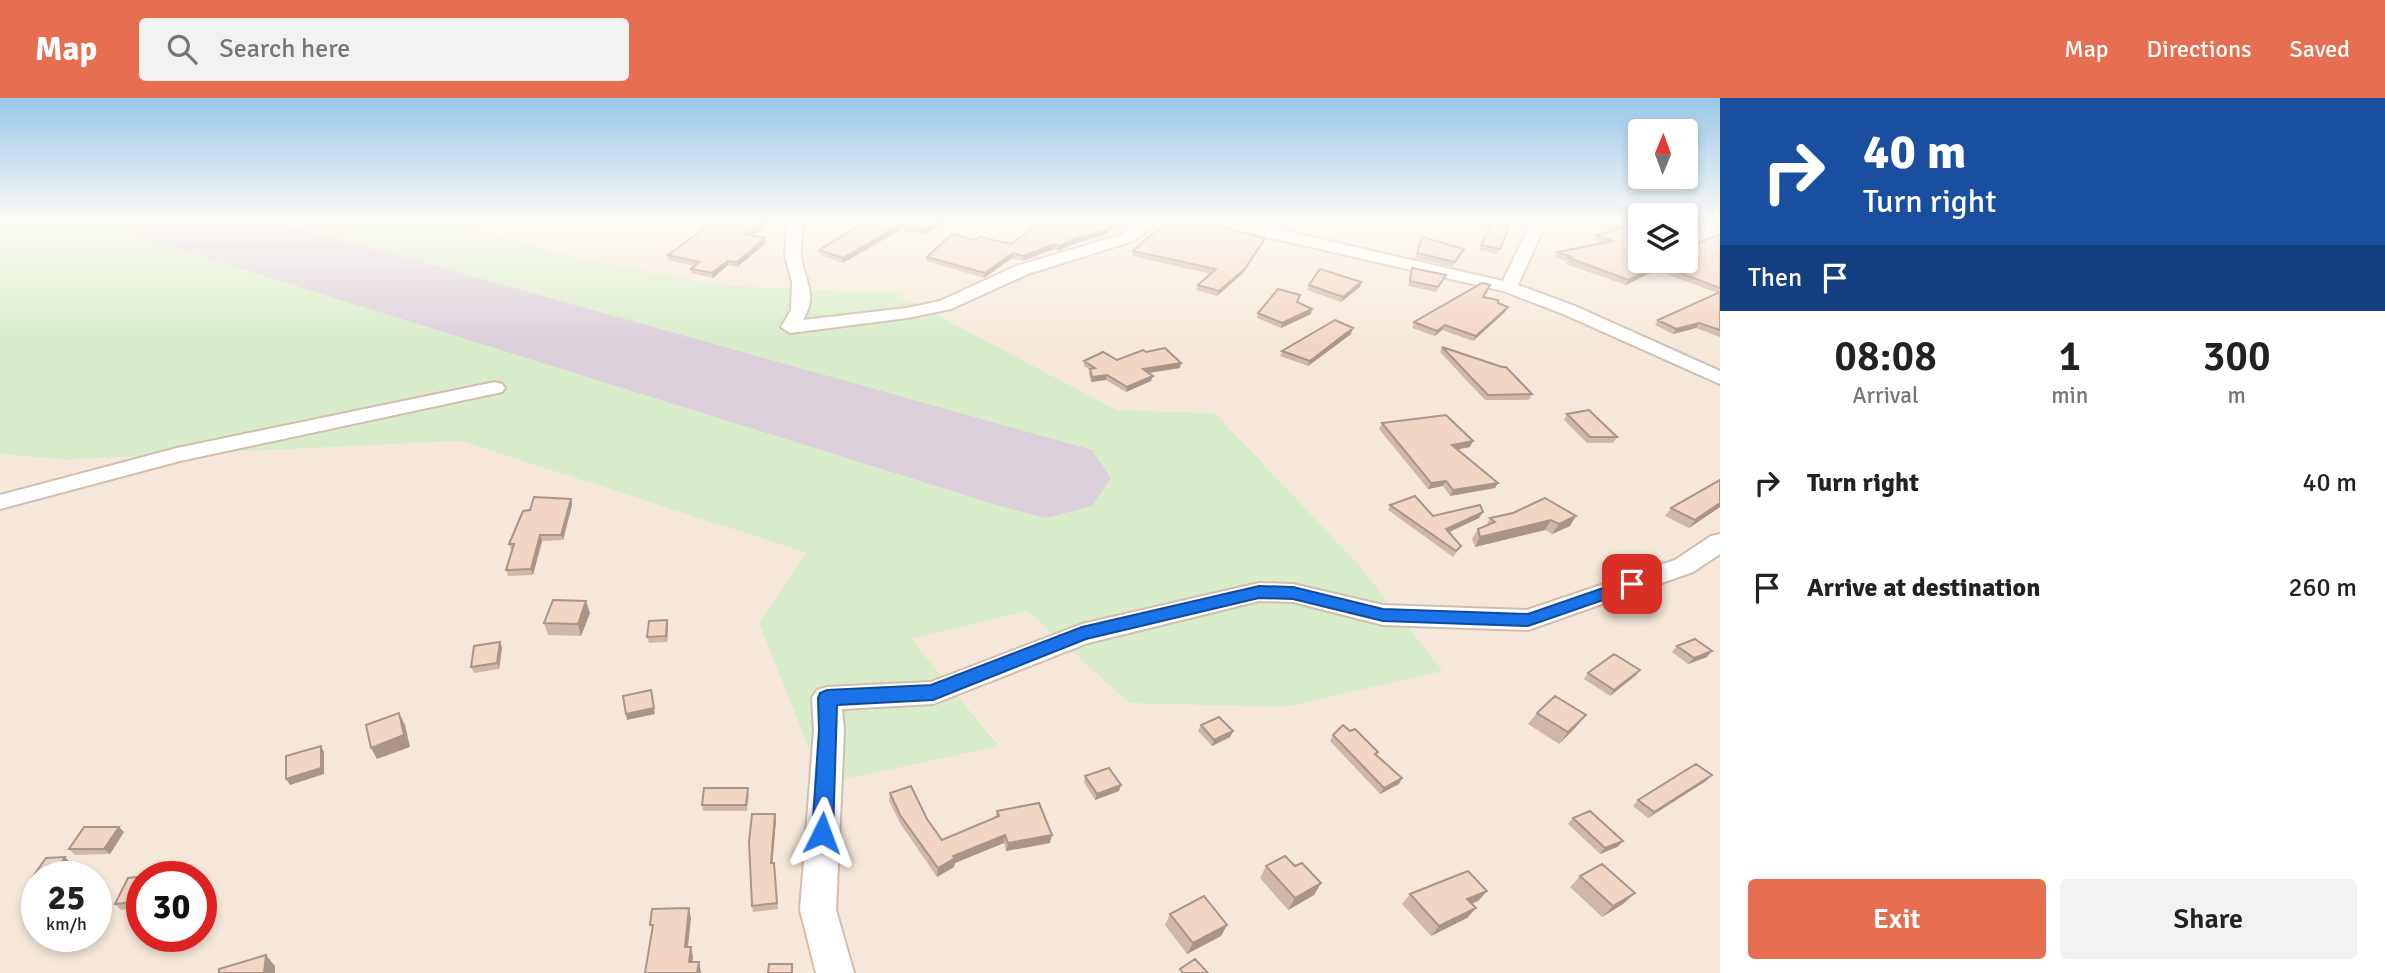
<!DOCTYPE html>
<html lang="en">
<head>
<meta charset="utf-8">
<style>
	body { margin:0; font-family:Signika,sans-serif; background:#f2f2f2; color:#222; height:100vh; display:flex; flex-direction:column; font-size:26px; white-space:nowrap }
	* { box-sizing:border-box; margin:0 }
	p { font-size:23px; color:#767676 }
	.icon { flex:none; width:38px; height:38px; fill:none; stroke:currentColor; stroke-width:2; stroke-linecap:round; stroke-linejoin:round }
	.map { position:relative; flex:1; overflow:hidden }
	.panel { display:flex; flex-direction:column; background:#fff; width:665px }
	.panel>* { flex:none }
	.banner { background:#1a4fa0; color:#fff; overflow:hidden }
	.needle { width:46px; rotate:1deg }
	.buttons { position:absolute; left:1628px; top:21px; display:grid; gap:14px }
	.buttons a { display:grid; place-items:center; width:70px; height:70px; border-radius:7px; background:#fff; box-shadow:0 4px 10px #0003; font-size:35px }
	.speed { position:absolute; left:21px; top:763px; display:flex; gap:14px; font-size:35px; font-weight:700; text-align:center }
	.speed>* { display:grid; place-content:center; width:91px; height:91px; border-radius:50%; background:#fff; box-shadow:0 4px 10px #0003; line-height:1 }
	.speed small { font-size:18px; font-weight:400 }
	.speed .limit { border:10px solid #d22; background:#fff; color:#111 }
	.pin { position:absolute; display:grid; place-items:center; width:60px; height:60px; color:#fff; margin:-30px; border-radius:14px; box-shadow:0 4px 10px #0006 }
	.me { position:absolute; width:77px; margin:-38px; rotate:3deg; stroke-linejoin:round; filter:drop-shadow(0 0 5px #0008) }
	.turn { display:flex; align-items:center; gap:24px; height:147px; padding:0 28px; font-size:32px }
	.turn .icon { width:91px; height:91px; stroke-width:2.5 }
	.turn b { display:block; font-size:49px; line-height:60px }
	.then { display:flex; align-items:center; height:66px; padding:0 28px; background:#0003; gap:14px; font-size:26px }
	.eta { display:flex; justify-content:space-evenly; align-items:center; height:119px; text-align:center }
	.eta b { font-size:42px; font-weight:600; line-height:49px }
	.action { display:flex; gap:14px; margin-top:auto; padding:14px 28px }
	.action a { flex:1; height:80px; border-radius:7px; background:#e76f51; color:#fff; font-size:28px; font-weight:600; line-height:80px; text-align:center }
	.action a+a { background:#f2f2f2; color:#222 }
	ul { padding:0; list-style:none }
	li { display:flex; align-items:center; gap:21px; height:105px; padding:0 28px }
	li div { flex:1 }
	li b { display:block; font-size:26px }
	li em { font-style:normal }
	header { display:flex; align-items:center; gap:42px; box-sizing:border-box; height:98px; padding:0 35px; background:#e76f51; color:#fff }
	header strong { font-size:33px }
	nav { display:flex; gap:38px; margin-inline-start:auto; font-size:24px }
	.search { width:490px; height:63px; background:#f2f2f2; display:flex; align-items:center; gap:18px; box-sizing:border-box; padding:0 24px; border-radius:7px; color:#767676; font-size:26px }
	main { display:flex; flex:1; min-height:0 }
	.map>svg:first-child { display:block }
	.residential { fill:#f5e8da; fill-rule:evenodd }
	.green { fill:#d8ecc9 }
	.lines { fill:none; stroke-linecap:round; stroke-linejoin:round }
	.runway { fill:#dbcfda; fill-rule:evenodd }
	.minor-casing { stroke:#d1beb0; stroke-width:4 }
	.minor { fill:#fff; fill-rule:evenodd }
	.wall { fill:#d1b7a8 }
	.shaded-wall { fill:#aa9588 }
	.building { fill:#f3d5c3; stroke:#aa9588; stroke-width:2 }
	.route { fill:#1a73e8; stroke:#114b97; stroke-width:2 }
</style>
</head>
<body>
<header>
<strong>Map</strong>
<div class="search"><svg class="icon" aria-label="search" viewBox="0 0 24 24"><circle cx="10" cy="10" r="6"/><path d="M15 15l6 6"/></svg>Search here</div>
<nav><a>Map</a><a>Directions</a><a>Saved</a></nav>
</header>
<main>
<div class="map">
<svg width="1720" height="875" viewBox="0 0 1720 875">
	<rect width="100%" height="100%" fill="#fdf6ec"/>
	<path class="residential" d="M 1640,122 L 1640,163 L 1685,163 L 1685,123 L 1720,123 L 1720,875 L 0,875 L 0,356 L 65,362 L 461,343 L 808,455 L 999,647 L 910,541 L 1027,513 L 1129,605 L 1443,573 L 1358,466 L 1215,315 L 1117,312 L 895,195 L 721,187 L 569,158 L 450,123 ZM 37,779 L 96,779 L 96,838 L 37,838 ZM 142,779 L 201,779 L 201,838 L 142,838 Z"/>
	<path class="green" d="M 0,123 L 450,123 L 569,158 L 720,187 L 895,195 L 1117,312 L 1215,315 L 1358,466 L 1443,573 L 1285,609 L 1129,605 L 1027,513 L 911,541 L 999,648 L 823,686 L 759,525 L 807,455 L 461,343 L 65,362 L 0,356 Z"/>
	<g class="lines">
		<path class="runway" d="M 131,122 L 272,122 L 1092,352 L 1111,380 L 1092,408 L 1046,420 L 1000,408 L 143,140 Z"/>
		<g class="minor-casing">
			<path id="minor" d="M 788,122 L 804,122 C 803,133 800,146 801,157 C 803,181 819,195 803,222 L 907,210 L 940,203 L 1016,168 L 1121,137 L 1142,122 L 1160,122 L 1133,143 L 1028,176 L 951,211 L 907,220 L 790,235 L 781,229 L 791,212 L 792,184 L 785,158 Z
				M 1208,122 L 1237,122 L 1503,183 L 1532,122 L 1547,122 L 1518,187 L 1575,208 L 1720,273 L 1720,286 L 1563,216 L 1503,193 L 1215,127 Z
				M 495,284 L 502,286 L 505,290 L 502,294 L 180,363 L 0,411 L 0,397 L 177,350 Z
				M 1720,436 L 1720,456 L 1693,474 L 1528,532 L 1383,527 L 1293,504 L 1259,503 L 1088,545 L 933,606 L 842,611 L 844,632 L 836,812 L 854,875 L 816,875 L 800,812 L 814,632 L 812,600 L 817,592 L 827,589 L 931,584 L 1082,526 L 1259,485 L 1293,486 L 1383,507 L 1527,512 L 1675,462 L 1711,438 Z"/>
		</g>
		<use href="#minor" class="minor"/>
	</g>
	<path class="wall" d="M 709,122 L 777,122 L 751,138 L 765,140 L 766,145 L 737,169 L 728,167 L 713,180 L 691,175 L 691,171 L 694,168 L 668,162 L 668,157 L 714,124 Z
		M 869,122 L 951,122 L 922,137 L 900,132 L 843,165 L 820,157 L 819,152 Z
		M 1370,122 L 1381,122 L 1379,126 Z
		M 1603,122 L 1640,122 L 1640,163 L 1696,146 L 1720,136 L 1720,239 L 1696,230 L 1673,236 L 1655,227 L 1658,222 L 1717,195 L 1656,172 L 1626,187 L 1566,166 L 1567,164 L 1555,159 L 1558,154 L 1602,146 L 1594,142 L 1597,137 L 1611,133 L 1605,130 L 1608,125 L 1609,125 Z
		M 1117,125 L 1106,137 L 1076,145 L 1058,153 L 1054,151 L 1023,163 L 1012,160 L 984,180 L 926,163 L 927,159 L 975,142 L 1011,146 Z
		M 1506,128 L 1509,129 L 1497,156 L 1479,152 L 1481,147 Z
		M 1422,139 L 1464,151 L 1453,169 L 1415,160 Z
		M 1265,140 L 1263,145 L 1243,175 L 1217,198 L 1196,192 L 1198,187 L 1211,176 L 1132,158 L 1133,153 Z
		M 1412,170 L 1446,177 L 1436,194 L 1408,188 Z
		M 1361,184 L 1360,189 L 1341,204 L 1307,192 L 1309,187 Z
		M 1488,192 L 1484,199 L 1508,209 L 1505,214 L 1473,243 L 1442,232 L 1435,238 L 1412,230 L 1414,224 Z
		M 1298,204 L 1311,216 L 1281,230 L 1257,220 L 1258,215 Z
		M 1351,236 L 1308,268 L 1280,258 L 1282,253 Z
		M 1442,249 L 1532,296 L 1529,302 L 1485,302 L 1440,254 Z
		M 1117,262 L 1180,270 L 1149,275 L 1151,283 L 1126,294 L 1106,282 L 1091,284 L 1089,277 L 1090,272 L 1084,268 L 1084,263 Z
		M 1567,316 L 1617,339 L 1613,345 L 1587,345 L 1564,322 Z
		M 1382,325 L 1470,349 L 1457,351 L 1498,385 L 1495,390 L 1450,398 L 1443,388 L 1428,391 L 1379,331 Z
		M 1720,382 L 1720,409 L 1689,430 L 1665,418 L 1671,410 Z
		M 1545,400 L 1570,428 L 1552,436 L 1545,432 L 1475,449 L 1472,441 L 1478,431 L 1486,428 L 1490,420 L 1513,415 Z
		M 571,401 L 572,407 L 563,442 L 542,443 L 533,477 L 508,478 L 506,472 L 512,452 L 511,452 L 509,446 L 530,412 Z
		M 1390,407 L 1433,418 L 1479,420 L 1448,434 L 1457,454 L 1453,459 L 1388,412 Z
		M 590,515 L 581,538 L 548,537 L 544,525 Z
		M 668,528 L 667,544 L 649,545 L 647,539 Z
		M 500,544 L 502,550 L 499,571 L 474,575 L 471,569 Z
		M 1677,548 L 1707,559 L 1688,566 L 1672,554 Z
		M 1640,572 L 1635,578 L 1610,598 L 1584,581 L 1588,575 Z
		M 1537,615 L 1576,629 L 1559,646 L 1528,626 Z
		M 1201,627 L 1233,633 L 1230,639 L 1212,648 L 1198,633 Z
		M 1350,633 L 1378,654 L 1377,657 L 1402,680 L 1399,686 L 1380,696 L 1330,643 L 1333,637 Z
		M 1712,677 L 1706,683 L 1648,720 L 1633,708 L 1638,702 Z
		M 1085,678 L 1119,693 L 1095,702 L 1084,684 Z
		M 890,695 L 927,721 L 942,742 L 995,720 L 997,713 L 1050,745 L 1006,753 L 1004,745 L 955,765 L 954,769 L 937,779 L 900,725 L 889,703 Z
		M 749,696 L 747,713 L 703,713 L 702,707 Z
		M 775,716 L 776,722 L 772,765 L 774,765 L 778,811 L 753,814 L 752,808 Z
		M 1573,720 L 1623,743 L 1617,749 L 1600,756 L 1568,726 Z
		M 119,729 L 124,734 L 110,756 L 75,757 L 69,751 Z
		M 1266,768 L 1295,768 L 1321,785 L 1314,797 L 1288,812 L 1260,780 Z
		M 1580,778 L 1635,795 L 1623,806 L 1602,819 L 1570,789 Z
		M 142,779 L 142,809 L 121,812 L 115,806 Z
		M 1487,793 L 1478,803 L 1471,806 L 1476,810 L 1467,820 L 1431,838 L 1402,806 L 1410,796 Z
		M 1170,816 L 1227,827 L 1221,838 L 1187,856 L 1165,827 Z"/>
	<path class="shaded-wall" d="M 769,122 L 777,122 L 746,141 L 745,136 Z
		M 942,122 L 951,122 L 922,137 L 922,132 Z
		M 1116,122 L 1118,122 L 1117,125 L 1106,137 L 1076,145 L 1058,153 L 1059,148 Z
		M 900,127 L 900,132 L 843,165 L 843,160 Z
		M 765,140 L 766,145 L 737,169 L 737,164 Z
		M 1265,140 L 1263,145 L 1243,175 L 1217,198 L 1219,193 Z
		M 1055,146 L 1054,151 L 1023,163 L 1023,158 Z
		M 1013,155 L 1012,160 L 984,180 L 985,175 Z
		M 728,163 L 728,167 L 713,180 L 712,175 Z
		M 1659,167 L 1656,172 L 1626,187 L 1629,182 Z
		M 1361,184 L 1360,189 L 1341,204 L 1343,199 Z
		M 1508,209 L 1505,214 L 1473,243 L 1476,238 Z
		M 1312,211 L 1311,216 L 1281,230 L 1282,225 Z
		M 1699,225 L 1696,230 L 1673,236 L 1676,231 Z
		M 1445,227 L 1442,232 L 1435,238 L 1437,233 Z
		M 1353,230 L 1351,236 L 1308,268 L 1310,263 Z
		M 1181,265 L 1180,270 L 1142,276 L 1143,271 Z
		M 1107,277 L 1106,282 L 1091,284 L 1092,279 Z
		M 1153,278 L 1151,283 L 1126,294 L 1127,289 Z
		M 1473,343 L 1470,349 L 1449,353 L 1452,347 Z
		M 1446,383 L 1443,388 L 1428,391 L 1431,385 Z
		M 1498,385 L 1495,390 L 1450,398 L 1453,392 Z
		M 571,401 L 572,407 L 563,442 L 561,437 Z
		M 1720,405 L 1720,409 L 1689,430 L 1695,422 Z
		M 1483,414 L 1479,420 L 1443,437 L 1446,431 Z
		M 1576,418 L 1570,428 L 1552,436 L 1559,426 Z
		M 1551,422 L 1545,432 L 1475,449 L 1480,439 Z
		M 540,437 L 542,443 L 533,477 L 531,471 Z
		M 586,503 L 590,515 L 581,538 L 578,526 Z
		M 667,522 L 668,528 L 667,544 L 666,538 Z
		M 500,544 L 502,550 L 499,571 L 497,565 Z
		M 1712,553 L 1707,559 L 1688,566 L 1694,560 Z
		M 1640,572 L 1635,578 L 1610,598 L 1614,592 Z
		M 651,592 L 655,616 L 627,622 L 626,616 Z
		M 399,615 L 405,627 L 410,649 L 377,661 L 371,650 Z
		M 1586,617 L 1576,629 L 1559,646 L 1568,634 Z
		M 1233,633 L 1230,639 L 1212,648 L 1214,642 Z
		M 321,648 L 324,654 L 324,676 L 290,687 L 286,681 Z
		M 1712,677 L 1706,683 L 1648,720 L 1654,714 Z
		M 1402,680 L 1399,686 L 1380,696 L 1384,690 Z
		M 1121,687 L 1119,693 L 1095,702 L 1097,696 Z
		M 775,716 L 776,722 L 772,771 L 771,765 Z
		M 119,729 L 124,734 L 110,756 L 104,751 Z
		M 1005,737 L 1004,745 L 955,765 L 954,769 L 937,779 L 938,770 L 953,758 Z
		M 1052,737 L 1050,745 L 1006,753 L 1008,745 Z
		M 1623,743 L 1617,749 L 1600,756 L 1605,750 Z
		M 65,759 L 71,765 L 62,779 L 52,779 Z
		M 1321,785 L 1314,797 L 1288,812 L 1295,800 Z
		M 1487,793 L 1478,803 L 1458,811 L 1467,801 Z
		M 1635,795 L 1623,806 L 1602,819 L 1613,808 Z
		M 689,810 L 691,820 L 687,859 L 685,849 Z
		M 1476,810 L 1467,820 L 1431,838 L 1439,828 Z
		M 1227,827 L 1221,838 L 1187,856 L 1193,845 Z
		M 691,849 L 693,859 L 691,874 L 689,864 Z
		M 266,857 L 275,868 L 275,875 L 264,875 Z
		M 699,864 L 701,874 L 701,875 L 697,875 Z"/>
	<path class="building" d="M 716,122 L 769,122 L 745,136 L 765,140 L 737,164 L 728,163 L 712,175 L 691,171 L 699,164 L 668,157 Z
		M 869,122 L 942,122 L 922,132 L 900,127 L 843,160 L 819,152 Z
		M 1044,122 L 1116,122 L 1107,132 L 1077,140 L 1059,148 L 1055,146 L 1023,158 L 1013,155 L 985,175 L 927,159 L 952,136 L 975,142 L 980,139 L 1011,146 Z
		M 1174,122 L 1186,122 L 1219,128 L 1265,140 L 1245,171 L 1219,193 L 1198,187 L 1216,171 L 1133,153 L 1147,140 Z
		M 1493,122 L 1508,122 L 1505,128 L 1509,129 L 1500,151 L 1481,147 Z
		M 1614,122 L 1640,122 L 1640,163 L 1685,163 L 1685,142 L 1696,146 L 1720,136 L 1720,190 L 1659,167 L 1629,182 L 1569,160 L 1571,159 L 1558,154 L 1613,143 L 1597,137 L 1621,130 L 1608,125 Z
		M 1422,139 L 1464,151 L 1455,164 L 1417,155 Z
		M 1412,170 L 1446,177 L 1438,189 L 1410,183 Z
		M 1320,171 L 1361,184 L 1343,199 L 1309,187 Z
		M 1482,185 L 1490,187 L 1483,199 L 1498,202 L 1498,205 L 1508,209 L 1476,238 L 1445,227 L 1437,233 L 1414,224 Z
		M 1278,191 L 1300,197 L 1297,204 L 1312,211 L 1282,225 L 1258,215 Z
		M 1720,194 L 1720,232 L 1699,225 L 1676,231 L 1658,222 Z
		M 1335,222 L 1353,230 L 1310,263 L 1282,253 Z
		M 1442,249 L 1502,269 L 1506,269 L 1532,296 L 1488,297 Z
		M 1165,250 L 1181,265 L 1143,271 L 1153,278 L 1127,289 L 1107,277 L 1092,279 L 1090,271 L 1095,270 L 1084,263 L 1103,254 L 1117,262 L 1143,252 L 1146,254 Z
		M 1589,312 L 1617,339 L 1590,339 L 1567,316 Z
		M 1446,317 L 1473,343 L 1452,347 L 1498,385 L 1453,392 L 1446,383 L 1431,385 L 1382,325 Z
		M 1720,382 L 1720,405 L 1695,422 L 1671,410 Z
		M 1415,398 L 1433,418 L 1480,407 L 1483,414 L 1446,431 L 1461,448 L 1456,453 L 1390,407 Z
		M 534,399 L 571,401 L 561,437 L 540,437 L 531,471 L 506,472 L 514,446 L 509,446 L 523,413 L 530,412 Z
		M 1545,400 L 1576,418 L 1559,426 L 1551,422 L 1480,439 L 1478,431 L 1495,424 L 1490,420 L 1513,415 Z
		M 553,502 L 586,503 L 578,526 L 544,525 Z
		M 667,522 L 666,538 L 647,539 L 649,523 Z
		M 1695,541 L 1712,553 L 1694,560 L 1677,548 Z
		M 500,544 L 497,565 L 471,569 L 474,548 Z
		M 1614,556 L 1640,572 L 1614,592 L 1588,575 Z
		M 651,592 L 654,610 L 626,616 L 623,598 Z
		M 1555,598 L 1586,617 L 1568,634 L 1537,615 Z
		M 399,615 L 404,637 L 371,650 L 366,627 Z
		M 1219,619 L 1233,633 L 1214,642 L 1201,627 Z
		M 1343,627 L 1350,633 L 1355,631 L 1378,654 L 1375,656 L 1402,680 L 1384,690 L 1333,637 Z
		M 321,648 L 321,670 L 286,681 L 286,658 Z
		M 1696,666 L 1712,677 L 1654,714 L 1638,702 Z
		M 1109,670 L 1121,687 L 1097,696 L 1085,678 Z
		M 911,688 L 927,721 L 942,742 L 999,718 L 997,713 L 1039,705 L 1052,737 L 1008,745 L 1005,737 L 953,758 L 955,760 L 938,770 L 900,717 L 890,695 Z
		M 704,690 L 748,690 L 746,707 L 702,707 Z
		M 1590,713 L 1623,743 L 1605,750 L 1573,720 Z
		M 752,716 L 775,716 L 771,765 L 774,765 L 777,805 L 752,808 L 749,744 Z
		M 84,729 L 119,729 L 104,751 L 69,751 Z
		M 1285,758 L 1295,768 L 1302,765 L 1321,785 L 1295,800 L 1266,768 Z
		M 65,759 L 52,779 L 32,780 L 46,760 Z
		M 1602,766 L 1635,795 L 1613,808 L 1580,778 Z
		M 1468,773 L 1487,793 L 1467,801 L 1476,810 L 1439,828 L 1410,796 Z
		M 157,777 L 156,779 L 142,779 L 142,803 L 115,806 L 128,780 Z
		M 1204,798 L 1227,827 L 1193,845 L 1170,816 Z
		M 689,810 L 685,849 L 691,849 L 689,864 L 699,864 L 697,875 L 645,875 L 653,827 L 650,827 L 652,811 Z
		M 266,857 L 264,875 L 219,875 L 219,871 Z
		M 1195,861 L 1208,875 L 1183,875 L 1180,871 Z
		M 769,866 L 792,866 L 792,875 L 768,875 Z"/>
	<linearGradient id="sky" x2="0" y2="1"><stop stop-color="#97c7e8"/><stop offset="0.5" stop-color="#fefbf6"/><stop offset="1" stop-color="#fefbf6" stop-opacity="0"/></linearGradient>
	<rect width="1720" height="245" fill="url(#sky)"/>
	<path class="route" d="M 1632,480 L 1638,482 L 1641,486 L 1638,490 L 1528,528 L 1383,523 L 1293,501 L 1259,500 L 1086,541 L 933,602 L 837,607 L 833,735 L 830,741 L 822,744 L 815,741 L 812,735 L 819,632 L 818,600 L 820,595 L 827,592 L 931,587 L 1082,529 L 1259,488 L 1293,489 L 1383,511 L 1528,516 Z"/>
</svg>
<div class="buttons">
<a><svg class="needle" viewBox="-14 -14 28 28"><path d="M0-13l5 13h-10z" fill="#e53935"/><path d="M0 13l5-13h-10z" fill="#767676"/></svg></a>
<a><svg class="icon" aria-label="layers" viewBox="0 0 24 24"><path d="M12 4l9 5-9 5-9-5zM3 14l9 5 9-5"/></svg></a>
</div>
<div class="speed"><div>25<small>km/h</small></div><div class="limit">30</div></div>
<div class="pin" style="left:1632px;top:486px;background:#d93025"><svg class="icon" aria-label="arrive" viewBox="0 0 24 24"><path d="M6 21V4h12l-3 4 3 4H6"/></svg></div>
<svg class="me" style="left:822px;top:735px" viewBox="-20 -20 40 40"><path d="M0-17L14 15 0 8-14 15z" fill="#1a73e8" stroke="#fff" stroke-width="4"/></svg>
</div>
<section class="panel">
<div class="banner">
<div class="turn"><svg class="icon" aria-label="right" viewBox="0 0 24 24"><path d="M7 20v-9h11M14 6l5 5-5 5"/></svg><div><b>40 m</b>Turn right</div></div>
<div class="then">Then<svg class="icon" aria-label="arrive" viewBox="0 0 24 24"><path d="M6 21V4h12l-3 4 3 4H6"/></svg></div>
</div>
<div class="eta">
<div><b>08:08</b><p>Arrival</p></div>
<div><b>1</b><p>min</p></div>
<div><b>300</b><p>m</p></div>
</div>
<ul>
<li><svg class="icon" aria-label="right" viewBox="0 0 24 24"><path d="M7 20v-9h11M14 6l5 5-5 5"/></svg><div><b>Turn right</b></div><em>40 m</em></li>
<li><svg class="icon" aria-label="arrive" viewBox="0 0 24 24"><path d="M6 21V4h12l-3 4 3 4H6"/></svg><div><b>Arrive at destination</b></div><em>260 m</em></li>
</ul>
<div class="action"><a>Exit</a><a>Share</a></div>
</section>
</main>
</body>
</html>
